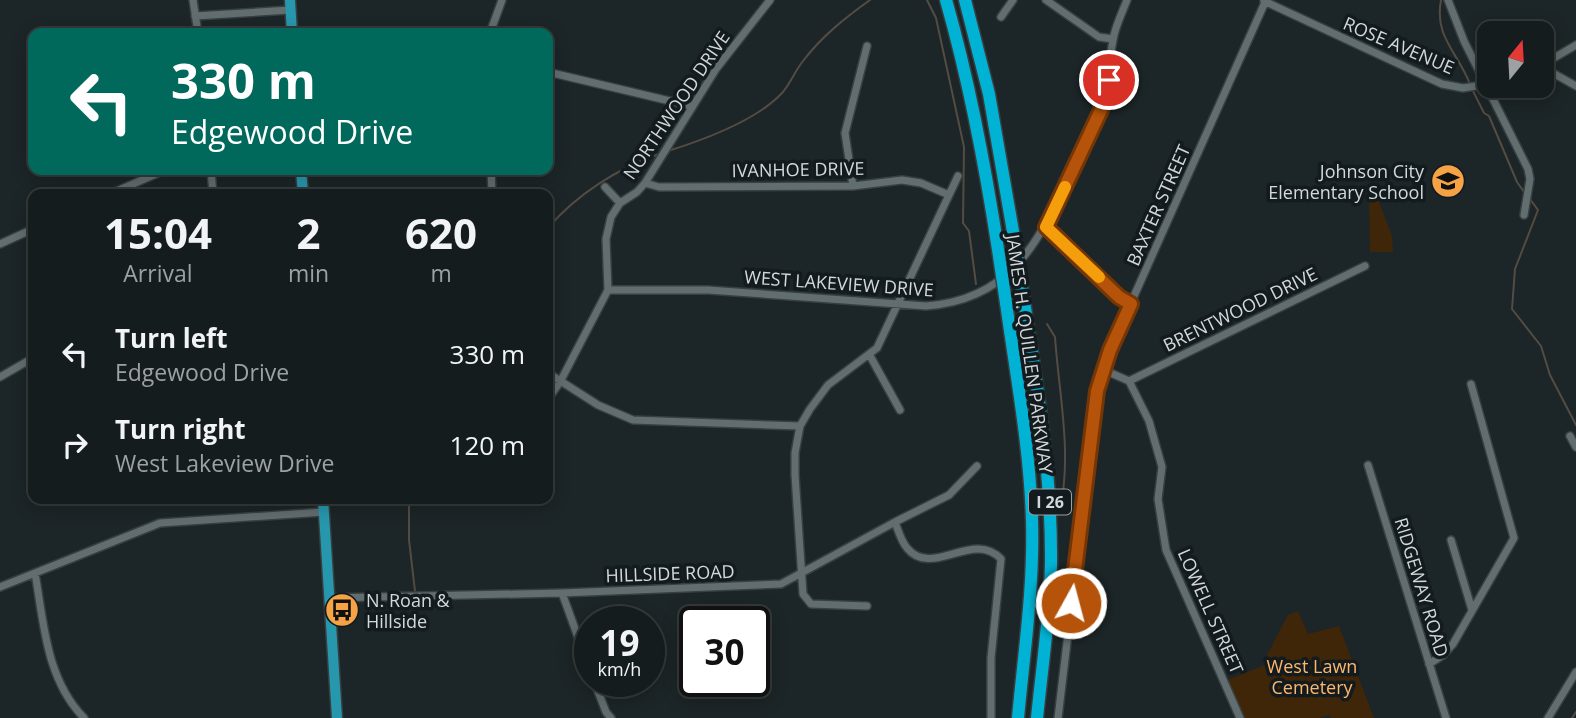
<!DOCTYPE html>
<html lang="en">
<head>
<meta charset="utf-8">
<style>
	body { margin:0; font-family:"Open Sans",sans-serif; background:#22292a; color:#f1f3f6; height:100vh; display:flex; flex-direction:column; font-size:26px; white-space:nowrap }
	* { box-sizing:border-box; margin:0 }
	p { font-size:23px; color:#9da1a4 }
	.icon { flex:none; width:38px; height:38px; fill:none; stroke:currentColor; stroke-width:2; stroke-linecap:round; stroke-linejoin:round }
	.map { position:relative; flex:1; overflow:hidden }
	.drawer { position:absolute; left:28px; top:189px; width:525px; height:315px; display:flex; flex-direction:column; background:#151c1d; border-radius:14px; box-shadow:0 4px 18px #0003,0 0 0 2px #343a3b }
	.drawer>* { flex:none }
	.hud { position:absolute; left:28px; top:28px; width:525px; height:147px; border-radius:14px; box-shadow:0 4px 18px #0003,0 0 0 2px #343a3b; background:#00695c; color:#fff; overflow:hidden }
	.needle { width:46px; rotate:18deg }
	.fabs { position:absolute; left:1477px; top:21px; display:grid; gap:14px }
	.fabs a { display:grid; place-items:center; width:77px; height:77px; border-radius:14px; background:#151c1d; box-shadow:0 4px 18px #0003,0 0 0 2px #343a3b; font-size:35px }
	.speed { position:absolute; left:574px; top:606px; display:flex; gap:14px; font-size:35px; font-weight:700; text-align:center }
	.speed>* { display:grid; place-content:center; width:91px; height:91px; border-radius:50%; background:#151c1d; box-shadow:0 4px 18px #0003,0 0 0 2px #343a3b; line-height:1 }
	.speed small { font-size:18px; font-weight:400 }
	.speed .limit { border:4px solid #111; border-radius:10px; background:#fff; color:#111 }
	.pin { position:absolute; display:grid; place-items:center; width:60px; height:60px; color:#fff; margin:-30px; border:4px solid #fff; border-radius:50%; box-shadow:0 2px 7px #0007 }
	.me { position:absolute; width:77px; margin:-38px; rotate:7deg; stroke-linejoin:round; filter:drop-shadow(0 0 5px #0008) }
	.turn { display:flex; align-items:center; gap:24px; height:147px; padding:0 28px; font-size:32px }
	.turn .icon { width:91px; height:91px; stroke-width:2.5 }
	.turn b { display:block; font-size:49px; line-height:60px }
	.eta { display:flex; justify-content:space-evenly; align-items:center; height:119px; text-align:center }
	.eta b { font-size:42px; font-weight:700; line-height:49px }
	ul { padding:0; list-style:none }
	li { display:flex; align-items:center; gap:21px; height:91px; padding:0 28px }
	li div { flex:1 }
	li b { display:block; font-size:26px }
	li em { font-style:normal }
	.map>svg:first-child { display:block }
	.green { fill:#402608 }
	.lines { fill:none; stroke-linecap:round; stroke-linejoin:round }
	.stream { stroke:#544c43; stroke-width:2 }
	.minor-casing { stroke:#373f40; stroke-width:10 }
	.primary-casing { stroke:#373f40; stroke-width:13 }
	.motorway-casing { stroke:#373f40; stroke-width:15 }
	.minor { stroke:#626d70; stroke-width:7 }
	.primary { stroke:#2797ad; stroke-width:10 }
	.motorway { stroke:#00b3d5; stroke-width:12 }
	.motorway-bridge-casing { stroke:#373f40; stroke-width:15; stroke-linecap:butt }
	.motorway-bridge { stroke:#00b3d5; stroke-width:12 }
	.route-casing { stroke:#753606; stroke-width:18 }
	.route { stroke:#b45309; stroke-width:12 }
	.slow { stroke:#f59e0b; stroke-width:12 }
	.labels { text-anchor:middle; dominant-baseline:central; stroke-width:7; stroke-linejoin:round; paint-order:stroke }
	.shield { fill:#131b1e; stroke:#99a0a2; stroke-width:2 }
	.shield-label { font-size:16px; font-weight:bold; fill:#d3d9da }
	.street-label { font-size:18px; fill:#d3d9da; stroke:#131b1e }
	.poi-label { font-size:18px; fill:#d3d9da; stroke:#131b1e; text-anchor:end }
	.park-label { font-size:18px; fill:#fdb76d; stroke:#131b1e }
</style>
</head>
<body>
<div class="map">
<svg width="1576" height="718" viewBox="0 0 1576 718">
	<rect width="100%" height="100%" fill="#1c2527"/>
	<path class="green" d="M 1376,194 L 1392,236 L 1393,252 L 1370,252 L 1369,196 Z
		M 1298,611 L 1308,634 L 1339,626 L 1374,718 L 1331,718 L 1329,715 L 1319,718 L 1244,718 L 1227,680 L 1270,663 L 1267,655 L 1288,615 Z"/>
	<g class="lines">
		<path class="stream" d="M 927,0 L 936,18 L 964,147 L 963,223 L 969,231 L 976,284
			M 1441,0 C 1434,37 1457,51 1470,84
			M 1472,89 L 1484,113 L 1489,116 L 1517,182 L 1524,192
			M 668,151 C 703,140 757,120 782,93 C 790,84 795,71 803,61 C 822,36 845,18 870,0
			M 1530,199 L 1538,210 L 1515,269 L 1512,309 L 1541,346 L 1550,375 L 1576,425
			M 548,228 C 576,195 618,168 659,154
			M 1047,324 L 1055,337 C 1059,395 1073,457 1059,513
			M 409,499 L 409,540 L 415,591
			M 1572,718 L 1576,712"/>
		<g class="minor-casing">
			<path id="minor" d="M 193,0 L 198,33
				M 1046,0 L 1099,37 L 1113,39
				M 1448,0 L 1464,41 L 1528,169 L 1530,179 L 1524,215
				M 1264,1 L 1442,84 L 1463,88 L 1489,84
				M 195,16 L 290,10
				M 1001,17 L 1013,0
				M 490,33 L 502,0
				M 1542,65 L 1576,45
				M 1542,67 L 1576,86
				M 548,72 L 691,106
				M 211,170 L 213,194
				M 491,170 L 492,194
				M 645,183 L 659,187 L 853,186 L 902,180 L 921,183 L 949,195
				M 853,186 L 845,133 L 867,46
				M 605,187 L 620,203
				M 110,194 L 165,170
				M 1046,227 L 1119,297 L 1131,304
				M 0,244 L 33,229
				M 608,290 L 708,290 L 926,306 C 1010,300 1037,244 1069,178 C 1080,155 1093,133 1101,109 C 1110,87 1108,64 1113,40 C 1115,27 1122,13 1127,0
				M 869,354 L 900,410
				M 1104,370 L 1129,381 L 1149,421 L 1162,467 L 1158,499 L 1166,550 L 1240,718
				M 548,373 L 598,405 L 633,420 L 800,426
				M 0,377 L 33,358
				M 1129,381 L 1365,266
				M 548,399 L 560,382 L 608,290 L 606,239 L 611,217 L 620,203 L 637,192 L 645,183 L 716,69 L 770,0
				M 1570,436 L 1576,447
				M 1368,465 L 1446,718
				M 895,522 C 898,530 901,541 907,548 C 932,579 973,529 1001,559 L 991,658 L 991,718
				M 1451,540 L 1472,610
				M 35,573 C 44,624 46,679 84,718
				M 0,587 L 160,523 L 324,512
				M 562,593 L 590,670
				M 329,598 L 562,593 L 781,584 L 895,522 L 949,495 L 977,466
				M 867,606 L 811,604 L 803,594 L 795,475 L 795,453 L 800,426 L 810,409 L 828,385 L 877,348 L 958,176
				M 1429,664 L 1443,655 L 1453,644 L 1514,538 L 1471,384
				M 594,681 L 606,712 L 611,718
				M 1058,718 L 1097,391 L 1110,350 L 1266,0
				M 1548,718 L 1576,672"/>
		</g>
		<g class="primary-casing">
			<path id="primary" d="M 290,0 L 292,33
				M 301,170 L 303,194
				M 323,499 L 337,718"/>
		</g>
		<g class="motorway-casing">
			<path id="motorway" d="M 946,0 C 970,84 986,170 999,256
				M 965,0 L 989,94 L 1015,243
				M 1022,288 C 1036,380 1052,471 1051,564 C 1050,615 1042,667 1037,718
				M 1006,303 C 1016,375 1030,448 1032,521 C 1034,587 1024,652 1018,718"/>
		</g>
		<use href="#minor" class="minor"/>
		<use href="#primary" class="primary"/>
		<use href="#motorway" class="motorway"/>
		<g class="motorway-bridge-casing">
			<path id="motorway-bridge" d="M 1015,243 L 1022,288
				M 999,256 L 1006,303"/>
		</g>
		<use href="#motorway-bridge" class="motorway-bridge"/>
	</g>
	<g class="lines">
		<g class="route-casing">
			<path id="route" d="M 1071,603 L 1097,391 L 1110,350 L 1131,304 L 1119,297 L 1046,227 L 1101,110 L 1109,80"/>
		</g>
		<use href="#route" class="route"/>
		<path class="slow" d="M 1065,187 L 1046,227 L 1099,277"/>
	</g>
	<defs>
		<g id="school-disc" transform="scale(1.75)"><circle r="9.5" fill="#f5a345" stroke="#131b1e"/><path d="M0-5L7-2L0 1L-7-2ZM-4 1L0 2.5L4 1V4Q0 6-4 4Z" fill="#111"/></g>
		<g id="bus-disc" transform="scale(1.75)"><circle r="9.5" fill="#f5a345" stroke="#131b1e"/><path d="M-5-6H5V4H4V6H2V4H-2V6H-4V4H-5ZM-3.5-4V0h7V-4ZM-3.5 1.2v1.5H-2V1.2ZM2 1.2v1.5H3.5V1.2Z" fill="#111"/></g>
	</defs>
	<g fill-rule="evenodd">
		<use href="#school-disc" x="1448" y="181"/>
		<use href="#bus-disc" x="342" y="610"/>
	</g>
	<g class="labels">
		<rect class="shield" x="1029" y="489.5" width="42" height="25" rx="5"/>
		<g class="shield-label">
			<text x="1050" y="502">I 26</text>
		</g>
		<g class="street-label">
			<text transform="translate(1399 45) rotate(23)">ROSE AVENUE</text>
			<text transform="translate(676 105) rotate(-56)">NORTHWOOD DRIVE</text>
			<text transform="translate(798 169) rotate(-1)">IVANHOE DRIVE</text>
			<text transform="translate(1158 205) rotate(-66)">BAXTER STREET</text>
			<text transform="translate(839 283) rotate(4)">WEST LAKEVIEW DRIVE</text>
			<text transform="translate(1240 309) rotate(-26)">BRENTWOOD DRIVE</text>
			<text transform="translate(1030 354) rotate(82)">JAMES H. QUILLEN PARKWAY</text>
			<text transform="translate(670 573) rotate(-2)">HILLSIDE ROAD</text>
			<text transform="translate(1422 587) rotate(73)">RIDGEWAY ROAD</text>
			<text transform="translate(1211 611) rotate(66)">LOWELL STREET</text>
		</g>
		<g class="poi-label">
			<text x="1424" y="171">Johnson City<tspan x="1424" dy="21">Elementary School</tspan></text>
			<text x="366" y="600" text-anchor="start">N. Roan &amp;<tspan x="366" dy="21">Hillside</tspan></text>
		</g>
		<g class="park-label">
			<text x="1312" y="666">West Lawn<tspan x="1312" dy="21">Cemetery</tspan></text>
		</g>
	</g>
</svg>
<div class="fabs">
<a><svg class="needle" viewBox="-14 -14 28 28"><path d="M0-13l5 13h-10z" fill="#e53935"/><path d="M0 13l5-13h-10z" fill="#9da1a4"/></svg></a>
</div>
<div class="speed"><div>19<small>km/h</small></div><div class="limit">30</div></div>
<div class="pin" style="left:1109px;top:80px;background:#d93025"><svg class="icon" aria-label="arrive" viewBox="0 0 24 24"><path d="M6 21V4h12l-3 4 3 4H6"/></svg></div>
<svg class="me" style="left:1071px;top:603px" viewBox="-20 -20 40 40"><circle r="17" fill="#b45309" stroke="#fff" stroke-width="3"/><path d="M0-11L8 9 0 5-8 9z" fill="#fff"/></svg>
<div class="hud">
<div class="turn"><svg class="icon" aria-label="left" viewBox="0 0 24 24"><path d="M17 20v-9H6M10 6l-5 5 5 5"/></svg><div><b>330 m</b>Edgewood Drive</div></div>
</div>
<section class="drawer">
<div class="eta">
<div><b>15:04</b><p>Arrival</p></div>
<div><b>2</b><p>min</p></div>
<div><b>620</b><p>m</p></div>
</div>
<ul>
<li><svg class="icon" aria-label="left" viewBox="0 0 24 24"><path d="M17 20v-9H6M10 6l-5 5 5 5"/></svg><div><b>Turn left</b><p>Edgewood Drive</p></div><em>330 m</em></li>
<li><svg class="icon" aria-label="right" viewBox="0 0 24 24"><path d="M7 20v-9h11M14 6l5 5-5 5"/></svg><div><b>Turn right</b><p>West Lakeview Drive</p></div><em>120 m</em></li>
</ul>
</section>
</div>
</body>
</html>
